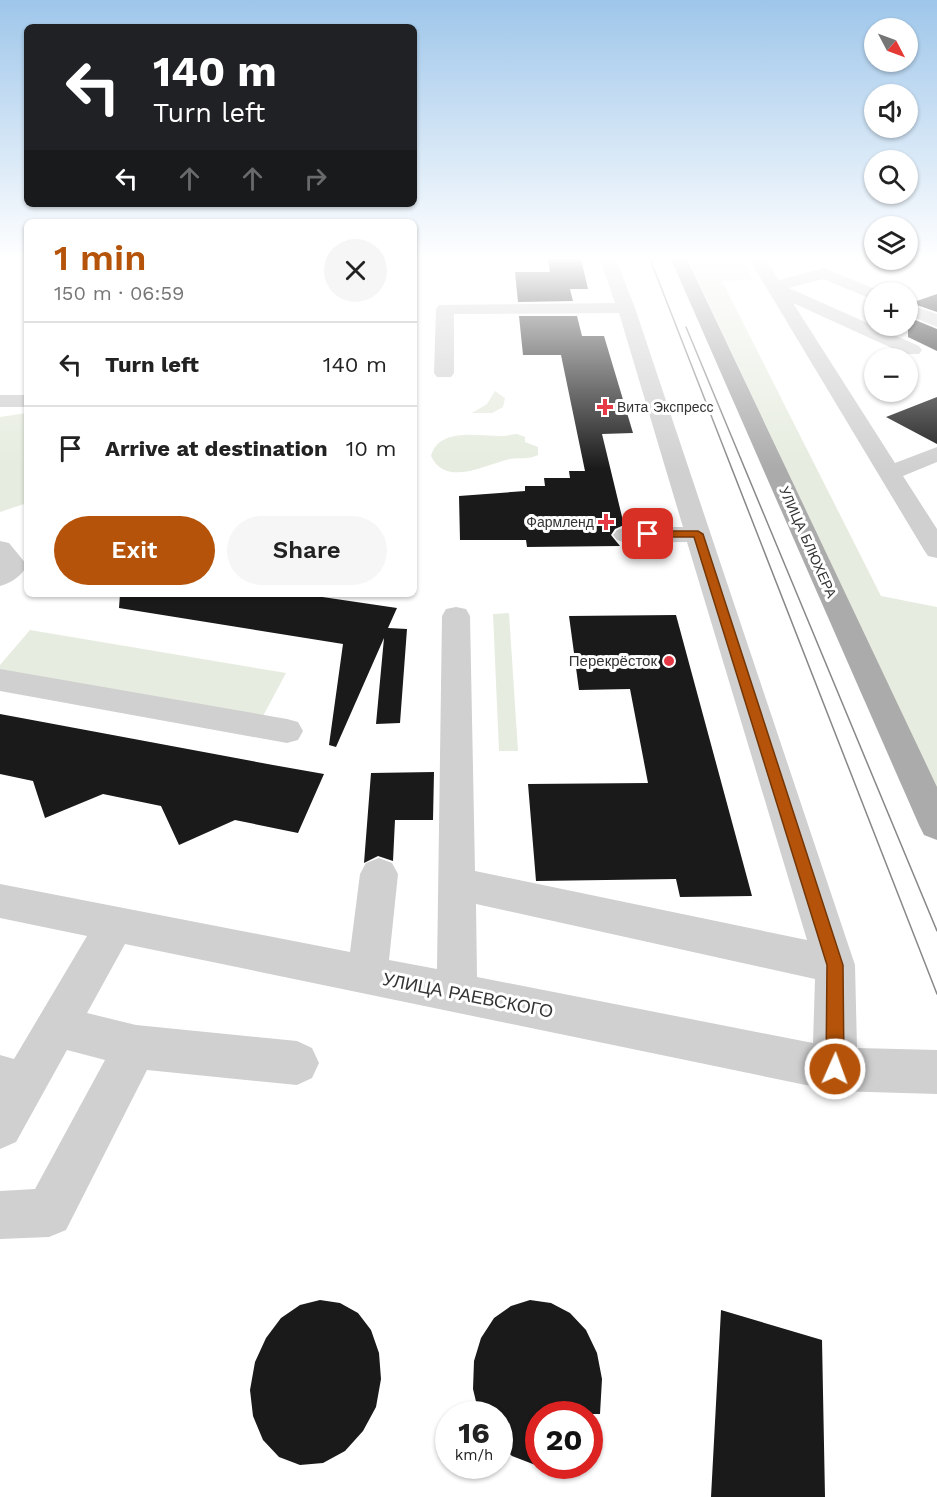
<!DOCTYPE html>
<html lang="en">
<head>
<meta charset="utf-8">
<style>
	body { margin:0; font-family:"Work Sans",sans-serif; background:#f6f6f6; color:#222; height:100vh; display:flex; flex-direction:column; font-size:22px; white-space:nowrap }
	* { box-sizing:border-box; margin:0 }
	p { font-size:20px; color:#767676 }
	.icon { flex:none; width:33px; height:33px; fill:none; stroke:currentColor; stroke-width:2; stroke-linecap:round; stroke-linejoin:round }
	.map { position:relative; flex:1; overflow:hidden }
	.sheet { position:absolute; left:24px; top:219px; width:393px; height:378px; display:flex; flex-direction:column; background:#fff; border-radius:9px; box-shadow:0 2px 4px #0004 }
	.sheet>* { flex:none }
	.top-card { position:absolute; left:24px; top:24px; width:393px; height:183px; border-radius:9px; box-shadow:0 2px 4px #0004; background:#202124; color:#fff; overflow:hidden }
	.needle { width:39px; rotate:131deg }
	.fabs { position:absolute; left:864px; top:18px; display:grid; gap:12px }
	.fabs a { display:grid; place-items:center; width:54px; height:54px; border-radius:50%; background:#fff; box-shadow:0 2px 4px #0004; font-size:30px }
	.speed { position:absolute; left:435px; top:1401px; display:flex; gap:12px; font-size:30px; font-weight:700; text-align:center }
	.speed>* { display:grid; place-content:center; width:78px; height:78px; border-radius:50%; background:#fff; box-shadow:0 2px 4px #0004; line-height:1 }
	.speed small { font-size:15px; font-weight:400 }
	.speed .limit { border:9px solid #d22; background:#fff; color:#111 }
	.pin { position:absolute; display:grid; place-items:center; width:51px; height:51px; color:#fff; margin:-26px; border-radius:12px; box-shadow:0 3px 9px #0006 }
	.me { position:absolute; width:66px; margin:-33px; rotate:2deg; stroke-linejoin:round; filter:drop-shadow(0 0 4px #0008) }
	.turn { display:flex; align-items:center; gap:21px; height:126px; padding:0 30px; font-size:27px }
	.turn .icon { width:78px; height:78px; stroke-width:2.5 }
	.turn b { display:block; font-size:42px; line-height:51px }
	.lanes { display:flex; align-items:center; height:57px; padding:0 30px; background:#0003; justify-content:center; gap:30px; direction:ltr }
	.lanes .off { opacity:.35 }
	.round { display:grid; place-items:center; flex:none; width:63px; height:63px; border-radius:32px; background:#f6f6f6 }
	.summary { display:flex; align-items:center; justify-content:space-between; height:102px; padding:0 30px }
	h1 { font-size:36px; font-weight:600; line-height:45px; color:#b45309 }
	.button { display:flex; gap:12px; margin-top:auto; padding:12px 30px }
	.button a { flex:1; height:69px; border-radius:36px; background:#b45309; color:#fff; font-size:24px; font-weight:600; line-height:69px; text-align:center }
	.button a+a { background:#f6f6f6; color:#222 }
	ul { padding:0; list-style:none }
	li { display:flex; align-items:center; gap:18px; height:84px; padding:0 30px; border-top:2px solid #e0e0e0 }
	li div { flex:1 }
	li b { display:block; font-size:22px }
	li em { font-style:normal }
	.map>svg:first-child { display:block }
	.green { fill:#e6ecdf }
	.building { fill:#1a1a1a }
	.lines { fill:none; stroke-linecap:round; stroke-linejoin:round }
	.minor { fill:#d0d0d0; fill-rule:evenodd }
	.major { fill:#ababab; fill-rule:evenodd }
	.tram { stroke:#888; stroke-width:1.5 }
	.route { fill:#b45309; stroke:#753606; stroke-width:1.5 }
	.poi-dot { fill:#e63946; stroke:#fff; stroke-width:2 }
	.labels { text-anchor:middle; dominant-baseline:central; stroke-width:6; stroke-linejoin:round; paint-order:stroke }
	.far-poi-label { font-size:14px; fill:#333; stroke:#fff; text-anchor:start }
	.far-street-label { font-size:14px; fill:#333; stroke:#fff }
	.poi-label { font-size:15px; fill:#333; stroke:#fff; text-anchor:end }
	.near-street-label { font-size:18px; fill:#333; stroke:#fff }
</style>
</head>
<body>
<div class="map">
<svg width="937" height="1497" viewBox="0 0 937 1497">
	<rect width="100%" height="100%" fill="#fff"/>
	<path class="green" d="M 688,259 L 741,259 L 753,280 L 722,281 L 881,596 L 937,607 L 937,791 Z
		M 495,391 L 505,398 L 503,407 L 492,413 L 472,413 L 487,404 Z
		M 27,413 L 27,503 L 0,512 L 0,417 Z
		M 517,434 L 525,437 L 525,442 L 538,447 L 538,455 C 528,460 520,457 510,459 C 486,464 446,488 431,456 C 439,426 482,437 503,436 C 508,436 512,434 517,434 Z
		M 509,613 L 518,751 L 499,751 L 493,614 Z
		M 30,630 L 286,673 L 263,716 L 0,670 L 0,665 Z"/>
	<path class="building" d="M 548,259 L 581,259 L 588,289 L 570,289 L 573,301 L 518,302 L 515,272 L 550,272 Z
		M 937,294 L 937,312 L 911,303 Z
		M 519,316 L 577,316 L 582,336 L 604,336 L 633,433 L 602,434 L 624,525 L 615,529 L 611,535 L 620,546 L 527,547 L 526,540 L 460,540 L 459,496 L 525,491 L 525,486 L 545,486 L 544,478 L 570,478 L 569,471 L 585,471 L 561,355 L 523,355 Z
		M 908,317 L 937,329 L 937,351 L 908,337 Z
		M 937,397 L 937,444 L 886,417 Z
		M 120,594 L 302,594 L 397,608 L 388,628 L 407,629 L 400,723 L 376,724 L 384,638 L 336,747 L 329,745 L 343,644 L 119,608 Z
		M 676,615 L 752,896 L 680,897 L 676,879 L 536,881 L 528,784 L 648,783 L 630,689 L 579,690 L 569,616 Z
		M 0,714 L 273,765 L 324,774 L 298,833 L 235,820 L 179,845 L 161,806 L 103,794 L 45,818 L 33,781 L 0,774 Z
		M 434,772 L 433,820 L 395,820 L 393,861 L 378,856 L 364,863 L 371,773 Z
		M 320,1300 L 340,1303 L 358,1313 L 371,1330 L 379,1353 L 381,1379 L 376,1407 L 363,1431 L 345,1451 L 323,1463 L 300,1465 L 279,1457 L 263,1440 L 253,1416 L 250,1390 L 255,1362 L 266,1338 L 281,1318 L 300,1305 Z
		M 530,1300 L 551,1303 L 570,1313 L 586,1330 L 597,1353 L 602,1379 L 600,1414 L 538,1414 L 538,1466 L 512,1456 L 500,1445 L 500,1414 L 479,1414 L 473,1389 L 474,1361 L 481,1338 L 494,1318 L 511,1306 Z
		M 721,1310 L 822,1340 L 825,1497 L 711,1497 Z"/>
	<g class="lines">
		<path class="minor" d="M 600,259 L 616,259 L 635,308 L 855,965 L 857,1048 L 937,1050 L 937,1094 L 835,1091 L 125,944 L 87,1013 L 136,1025 L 297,1041 L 312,1048 L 319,1063 L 312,1078 L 297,1085 L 147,1070 L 66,1230 L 49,1237 L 0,1239 L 0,1191 L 35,1189 L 105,1060 L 67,1050 L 16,1142 L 0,1149 L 0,1055 L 14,1059 L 87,936 L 0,918 L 0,884 L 350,952 L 360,874 L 366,863 L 379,858 L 392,863 L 398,874 L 389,960 L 437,969 L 442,616 L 446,609 L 456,607 L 466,609 L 470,616 L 475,871 L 807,940 L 687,542 L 626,543 L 617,540 L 613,535 L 617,530 L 626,527 L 683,527 L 619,313 L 454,314 L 454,373 L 451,377 L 437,377 L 434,373 L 436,309 L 439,305 L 615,303 ZM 476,904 L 815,979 L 813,1043 L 477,977 Z
			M 749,259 L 765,259 L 779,280 L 824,268 L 880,291 L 874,292 L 874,300 L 823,279 L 789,288 L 919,346 L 922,350 L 919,354 L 905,354 L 793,303 L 895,463 L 937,447 L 937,462 L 903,476 L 937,529 L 937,558 L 928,556 L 924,550 Z
			M 908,304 L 937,314 L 937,327 L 908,315 Z
			M 0,395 L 27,395 L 27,407 L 0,407 Z
			M 0,541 L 9,543 L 27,565 C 22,576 11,583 0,586 Z
			M 0,669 L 287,719 L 298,722 L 303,731 L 298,740 L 287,743 L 0,691 Z"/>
		<path class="major" d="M 671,259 L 687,259 L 937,787 L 937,840 L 924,835 L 919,825 Z"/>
		<path class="tram" d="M 650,259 L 937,994
			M 686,327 L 937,931"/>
	</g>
	<linearGradient id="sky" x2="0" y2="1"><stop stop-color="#9ec6ea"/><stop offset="0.55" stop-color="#fff"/><stop offset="1" stop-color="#fff" stop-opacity="0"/></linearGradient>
	<rect width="937" height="469" fill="url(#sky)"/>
	<path class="route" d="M 648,531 L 698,531 L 703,534 L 843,965 L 844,1069 L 841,1075 L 835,1078 L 828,1075 L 826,1069 L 827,965 L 694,537 L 644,537 L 642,534 Z"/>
	<g class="poi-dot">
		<path d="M602 398h6v6h6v6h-6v6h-6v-6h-6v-6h6z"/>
		<path d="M603 513h6v6h6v6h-6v6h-6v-6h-6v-6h6z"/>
		<circle cx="669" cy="661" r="6"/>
	</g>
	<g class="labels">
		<g class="far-poi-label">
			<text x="617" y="407">Вита Экспресс</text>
			<text x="594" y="522" text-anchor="end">Фармленд</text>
		</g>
		<g class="far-street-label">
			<text transform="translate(808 542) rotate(66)">УЛИЦА БЛЮХЕРА</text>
		</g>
		<g class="poi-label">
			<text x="657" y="661">Перекрёсток</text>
		</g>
		<g class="near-street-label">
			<text transform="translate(468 995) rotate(11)">УЛИЦА РАЕВСКОГО</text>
		</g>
	</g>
</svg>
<div class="fabs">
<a><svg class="needle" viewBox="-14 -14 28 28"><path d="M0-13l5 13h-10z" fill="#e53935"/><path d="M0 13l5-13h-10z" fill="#767676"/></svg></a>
<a><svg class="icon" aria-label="sound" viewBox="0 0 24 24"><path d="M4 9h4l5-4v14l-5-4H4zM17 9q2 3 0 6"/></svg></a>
<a><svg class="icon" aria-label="search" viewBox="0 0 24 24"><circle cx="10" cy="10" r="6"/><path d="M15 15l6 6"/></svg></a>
<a><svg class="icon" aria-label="layers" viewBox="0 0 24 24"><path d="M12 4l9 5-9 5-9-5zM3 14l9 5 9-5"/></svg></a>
<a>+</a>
<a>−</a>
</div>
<div class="speed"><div>16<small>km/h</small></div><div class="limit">20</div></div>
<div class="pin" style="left:648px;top:534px;background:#d93025"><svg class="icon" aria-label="arrive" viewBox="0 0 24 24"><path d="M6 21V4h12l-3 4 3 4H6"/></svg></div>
<svg class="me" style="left:835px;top:1069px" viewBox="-20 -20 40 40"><circle r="17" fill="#b45309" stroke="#fff" stroke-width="3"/><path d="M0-11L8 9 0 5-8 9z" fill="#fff"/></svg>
<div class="top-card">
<div class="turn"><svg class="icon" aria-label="left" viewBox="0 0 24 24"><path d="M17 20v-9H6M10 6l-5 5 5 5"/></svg><div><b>140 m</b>Turn left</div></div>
<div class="lanes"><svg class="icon" aria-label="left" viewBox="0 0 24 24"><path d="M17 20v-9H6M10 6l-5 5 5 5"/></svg><svg class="icon off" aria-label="ahead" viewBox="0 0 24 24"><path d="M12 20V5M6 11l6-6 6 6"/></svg><svg class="icon off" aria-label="ahead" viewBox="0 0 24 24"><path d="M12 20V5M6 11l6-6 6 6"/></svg><svg class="icon off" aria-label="right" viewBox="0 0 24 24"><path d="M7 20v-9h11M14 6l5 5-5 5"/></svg></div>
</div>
<section class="sheet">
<div class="summary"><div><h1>1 min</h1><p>150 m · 06:59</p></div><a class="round"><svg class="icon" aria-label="close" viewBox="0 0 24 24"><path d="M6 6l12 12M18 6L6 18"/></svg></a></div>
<ul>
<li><svg class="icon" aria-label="left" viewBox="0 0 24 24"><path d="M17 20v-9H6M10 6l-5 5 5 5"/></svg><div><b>Turn left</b></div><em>140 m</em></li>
<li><svg class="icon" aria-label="arrive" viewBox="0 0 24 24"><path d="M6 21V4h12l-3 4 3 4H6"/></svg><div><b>Arrive at destination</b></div><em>10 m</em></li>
</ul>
<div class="button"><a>Exit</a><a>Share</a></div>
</section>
</div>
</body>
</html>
